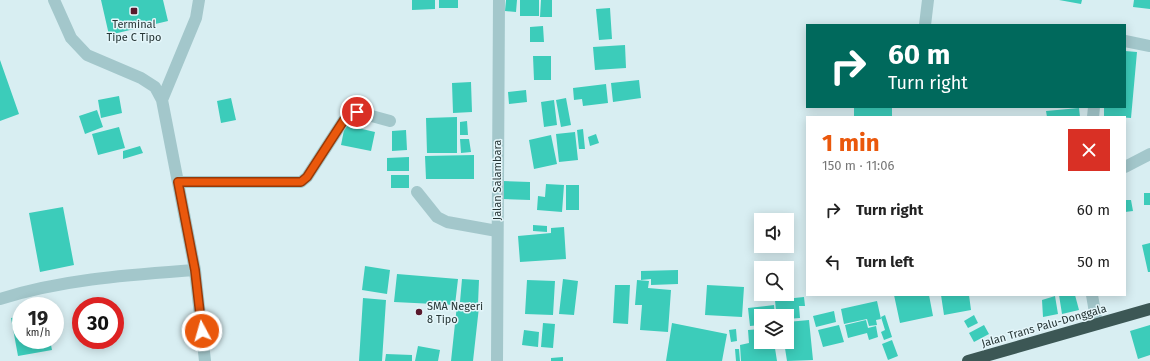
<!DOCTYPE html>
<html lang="en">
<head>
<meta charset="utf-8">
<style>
	body { margin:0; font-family:"Fira Sans",sans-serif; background:#f6f6f6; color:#222; height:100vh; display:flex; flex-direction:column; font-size:15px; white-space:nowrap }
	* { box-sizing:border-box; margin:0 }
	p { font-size:13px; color:#767676 }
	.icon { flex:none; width:22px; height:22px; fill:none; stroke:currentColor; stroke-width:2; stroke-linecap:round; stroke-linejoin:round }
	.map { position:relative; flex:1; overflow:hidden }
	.drawer { position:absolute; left:806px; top:116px; width:320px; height:180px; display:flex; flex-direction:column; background:#fff; border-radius:0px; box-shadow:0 2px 10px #0003 }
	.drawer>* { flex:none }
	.top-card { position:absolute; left:806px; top:24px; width:320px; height:84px; border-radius:0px; box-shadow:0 2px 10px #0003; background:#00695c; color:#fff; overflow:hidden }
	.tools { position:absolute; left:754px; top:213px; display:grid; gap:8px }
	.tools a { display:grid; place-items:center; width:40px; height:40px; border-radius:0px; background:#fff; box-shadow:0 2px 10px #0003; font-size:20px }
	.speed { position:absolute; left:12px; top:297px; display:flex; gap:8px; font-size:20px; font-weight:700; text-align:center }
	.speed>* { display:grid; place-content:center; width:52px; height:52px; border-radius:50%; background:#fff; box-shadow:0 2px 10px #0003; line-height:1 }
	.speed small { font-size:10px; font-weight:400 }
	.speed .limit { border:6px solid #d22; background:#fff; color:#111 }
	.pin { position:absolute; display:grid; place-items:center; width:34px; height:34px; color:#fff; margin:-17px; border:2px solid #fff; border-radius:50%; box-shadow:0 1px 4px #0007 }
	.me { position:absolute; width:44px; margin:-22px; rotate:354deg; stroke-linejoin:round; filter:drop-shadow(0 0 3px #0008) }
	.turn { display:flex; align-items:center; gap:14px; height:84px; padding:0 16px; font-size:18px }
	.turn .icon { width:52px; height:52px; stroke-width:2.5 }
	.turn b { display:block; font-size:28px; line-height:34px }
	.round { display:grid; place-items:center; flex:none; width:42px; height:42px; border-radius:0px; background:#f6f6f6 }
	.headline { display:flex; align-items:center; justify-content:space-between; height:68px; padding:0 16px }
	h1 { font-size:24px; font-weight:700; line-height:30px; color:#ea580c }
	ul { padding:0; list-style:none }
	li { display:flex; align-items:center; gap:12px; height:52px; padding:0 16px }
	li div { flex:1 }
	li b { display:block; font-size:15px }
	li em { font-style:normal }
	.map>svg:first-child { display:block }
	.building { fill:#3cccba }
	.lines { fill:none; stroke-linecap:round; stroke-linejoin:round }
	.street { stroke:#a3c7cb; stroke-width:12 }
	.highway { stroke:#3c5755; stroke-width:12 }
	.route-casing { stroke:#983908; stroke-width:10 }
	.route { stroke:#ea580c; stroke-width:7 }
	.poi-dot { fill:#59192d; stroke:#e4f6fa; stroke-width:1.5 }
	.labels { text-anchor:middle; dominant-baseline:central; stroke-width:3; stroke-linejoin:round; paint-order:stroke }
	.poi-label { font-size:11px; fill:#263535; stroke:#e4f6fa }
	.street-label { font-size:11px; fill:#263535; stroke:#e4f6fa }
</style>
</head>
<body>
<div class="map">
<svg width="1150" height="361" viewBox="0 0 1150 361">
	<rect width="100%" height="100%" fill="#d8eef2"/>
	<path class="building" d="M 101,0 L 163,0 L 168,21 L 109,35 Z
		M 412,0 L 435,0 L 435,9 L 412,10 Z
		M 439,0 L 458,0 L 458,8 L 439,8 Z
		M 506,0 L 517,0 L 516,12 L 505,11 Z
		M 520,0 L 539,0 L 539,16 L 520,16 Z
		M 541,0 L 552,0 L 552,17 L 540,17 Z
		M 1059,0 L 1082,0 L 1081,4 Z
		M 1134,0 L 1150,0 L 1150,9 L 1133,7 Z
		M 610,8 L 612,39 L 599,40 L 596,9 Z
		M 543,26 L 544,42 L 530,42 L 530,27 Z
		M 625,45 L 626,68 L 595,70 L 593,47 Z
		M 1125,51 L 1137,52 L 1131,118 L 1104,116 L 1104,107 L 1125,107 Z
		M 533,56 L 551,56 L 551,80 L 534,80 Z
		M 0,60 L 19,114 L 0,121 Z
		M 639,80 L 641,98 L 613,102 L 611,83 Z
		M 471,82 L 472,112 L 453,113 L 452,83 Z
		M 606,84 L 608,103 L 583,106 L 582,99 L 574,100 L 573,88 Z
		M 526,90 L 527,102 L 509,104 L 508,92 Z
		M 119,96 L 122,113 L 101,118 L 98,100 Z
		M 231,98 L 236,120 L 221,123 L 217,101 Z
		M 566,98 L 571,125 L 561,127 L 556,100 Z
		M 554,100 L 557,125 L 544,127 L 541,102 Z
		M 854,107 L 892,107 L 892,117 L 854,117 Z
		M 1079,108 L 1080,117 L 1047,117 L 1046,111 Z
		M 97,110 L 103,127 L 85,134 L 79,116 Z
		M 457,117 L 457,153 L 427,153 L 426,118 Z
		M 467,121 L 468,135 L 460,135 L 460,122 Z
		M 345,125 L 375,132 L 371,151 L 341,145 Z
		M 119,127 L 125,148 L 98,155 L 92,134 Z
		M 583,129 L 585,149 L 579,149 L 577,130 Z
		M 406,130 L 407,150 L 392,151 L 392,131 Z
		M 575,132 L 578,160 L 559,162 L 556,134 Z
		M 596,134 L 599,143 L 590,146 L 588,137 Z
		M 551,135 L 557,164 L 534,169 L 529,140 Z
		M 460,139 L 469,139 L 471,152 L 461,153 Z
		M 140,146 L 143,153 L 123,159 L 123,151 Z
		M 474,155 L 474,179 L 426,179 L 425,156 Z
		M 409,157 L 409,171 L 387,171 L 387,158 Z
		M 391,175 L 409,175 L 409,188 L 391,188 Z
		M 503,181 L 530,182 L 530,200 L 502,199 Z
		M 546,184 L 564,185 L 562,212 L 537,210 L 538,196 L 545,197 Z
		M 566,185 L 579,185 L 579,210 L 566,210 Z
		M 1144,193 L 1150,193 L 1150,205 L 1144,205 Z
		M 1125,200 L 1131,200 L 1133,211 L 1125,212 Z
		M 63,207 L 74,265 L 40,272 L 29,213 Z
		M 533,225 L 547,226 L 547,232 L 533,231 Z
		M 564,227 L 566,259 L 520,262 L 518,236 L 551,233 L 551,228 Z
		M 1150,243 L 1150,272 L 1148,272 L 1142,245 Z
		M 365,266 L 390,270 L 387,294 L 362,290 Z
		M 678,270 L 678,284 L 651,285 L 651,279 L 641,280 L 641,271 Z
		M 397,274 L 458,279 L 455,305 L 394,302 Z
		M 462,279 L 479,280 L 478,304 L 460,302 Z
		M 563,279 L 578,281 L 574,315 L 559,314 Z
		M 527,280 L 555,281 L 553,315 L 525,314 Z
		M 637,280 L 649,281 L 648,288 L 671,290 L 668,332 L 640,330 L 642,305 L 635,305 Z
		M 615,285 L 630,285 L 628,324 L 613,323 Z
		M 707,285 L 744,287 L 742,317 L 705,315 Z
		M 894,295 L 929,295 L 933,316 L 900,323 Z
		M 941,295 L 969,295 L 971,310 L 944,315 Z
		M 1059,295 L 1075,295 L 1079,310 L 1062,314 Z
		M 1055,296 L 1058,314 L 1043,317 L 1042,300 Z
		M 804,297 L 805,306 L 799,306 L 800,318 L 787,319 L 784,310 L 776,311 L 775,300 Z
		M 363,298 L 386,300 L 382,361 L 359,361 Z
		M 877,301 L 881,319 L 876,320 L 877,325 L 869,326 L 867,319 L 844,324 L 841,309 Z
		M 457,305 L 479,307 L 473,361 L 451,361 Z
		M 774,305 L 775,316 L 761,316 L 761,325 L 750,326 L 748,308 Z
		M 834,311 L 836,322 L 816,327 L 813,316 Z
		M 885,315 L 892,337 L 884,340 L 881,332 L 885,330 L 881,317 Z
		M 974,315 L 978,323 L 968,328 L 964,321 Z
		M 21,316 L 21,340 L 50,340 L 52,350 L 18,356 L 11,318 Z
		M 809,320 L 813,360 L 787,361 L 784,342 L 787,342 L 787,322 Z
		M 866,320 L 868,328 L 876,326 L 878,337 L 869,340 L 867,333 L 848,338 L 845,325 Z
		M 543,323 L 555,324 L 553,348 L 541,347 Z
		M 672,323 L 727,334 L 722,361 L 666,361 Z
		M 839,325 L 844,342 L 823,347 L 818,330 Z
		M 984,325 L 989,334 L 974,342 L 969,333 Z
		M 1150,325 L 1150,355 L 1138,359 L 1130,331 Z
		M 736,329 L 737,341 L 731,342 L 729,330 Z
		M 761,329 L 761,342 L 774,342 L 777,361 L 741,361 L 740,345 L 749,343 L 748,330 Z
		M 524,330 L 539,332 L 538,347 L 522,345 Z
		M 892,340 L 898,356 L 888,360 L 882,344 Z
		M 418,346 L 440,350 L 438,361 L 415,361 Z
		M 735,349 L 739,349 L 740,361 L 736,361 Z
		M 386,354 L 412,355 L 412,361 L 385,361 Z
		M 563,357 L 563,361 L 551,361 L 551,358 Z"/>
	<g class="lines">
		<path class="street" d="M 54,0 L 71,38 L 87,55 L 141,78 L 155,87 L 162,100 L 195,270 L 205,361
			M 925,25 L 928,0
			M 1125,41 L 1150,46
			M 162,100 L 196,18 L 199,0
			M 1093,117 L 1094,107
			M 1125,167 L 1150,154
			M 178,182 L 301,182 L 307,177 L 344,120 L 357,112 L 390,121
			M 417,192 L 437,217 L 447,222 L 497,231
			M 1092,295 L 1097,324
			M 0,299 C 64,279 129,275 195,270
			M 497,361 L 499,0"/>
		<path class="highway" d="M 968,361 L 1150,309"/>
	</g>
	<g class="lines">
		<g class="route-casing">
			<path id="route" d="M 202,331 L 195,270 L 178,182 L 301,182 L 307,177 L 344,120 L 357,112"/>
		</g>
		<use href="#route" class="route"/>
	</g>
	<g class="poi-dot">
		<rect x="130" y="7" width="8" height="8" rx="2"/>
		<circle cx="419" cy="312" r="4"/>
	</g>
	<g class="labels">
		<g class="poi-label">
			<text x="134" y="24">Terminal<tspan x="134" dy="13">Tipe C Tipo</tspan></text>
			<text x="427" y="306" text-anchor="start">SMA Negeri<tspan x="427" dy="13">8 Tipo</tspan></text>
		</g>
		<g class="street-label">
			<text transform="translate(497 180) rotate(-90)">Jalan Salambara</text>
			<text transform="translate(1044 326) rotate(-16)">Jalan Trans Palu-Donggala</text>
		</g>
	</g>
</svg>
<div class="tools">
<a><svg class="icon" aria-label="sound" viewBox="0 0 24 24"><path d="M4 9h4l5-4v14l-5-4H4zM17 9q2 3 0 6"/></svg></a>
<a><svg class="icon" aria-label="search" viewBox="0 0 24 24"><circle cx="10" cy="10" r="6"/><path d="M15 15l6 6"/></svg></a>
<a><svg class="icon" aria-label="layers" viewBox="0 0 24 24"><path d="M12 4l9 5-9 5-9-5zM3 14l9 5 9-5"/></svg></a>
</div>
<div class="speed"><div>19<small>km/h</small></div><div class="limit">30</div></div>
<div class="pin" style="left:357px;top:112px;background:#d93025"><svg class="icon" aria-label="arrive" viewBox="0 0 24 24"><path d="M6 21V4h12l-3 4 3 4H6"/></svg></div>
<svg class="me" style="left:202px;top:331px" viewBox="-20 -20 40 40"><circle r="17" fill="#ea580c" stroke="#fff" stroke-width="3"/><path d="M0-11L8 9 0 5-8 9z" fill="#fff"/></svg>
<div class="top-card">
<div class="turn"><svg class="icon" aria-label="right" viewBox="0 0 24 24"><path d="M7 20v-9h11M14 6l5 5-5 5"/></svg><div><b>60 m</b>Turn right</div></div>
</div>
<section class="drawer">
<div class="headline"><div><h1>1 min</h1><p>150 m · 11:06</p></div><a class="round" style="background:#d93025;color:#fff"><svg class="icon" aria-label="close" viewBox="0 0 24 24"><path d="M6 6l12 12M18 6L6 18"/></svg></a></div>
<ul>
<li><svg class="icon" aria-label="right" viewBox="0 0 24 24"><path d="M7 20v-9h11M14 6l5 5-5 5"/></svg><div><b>Turn right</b></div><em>60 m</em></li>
<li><svg class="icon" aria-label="left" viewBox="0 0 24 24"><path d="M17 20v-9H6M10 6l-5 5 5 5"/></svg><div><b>Turn left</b></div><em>50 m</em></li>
</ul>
</section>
</div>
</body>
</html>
